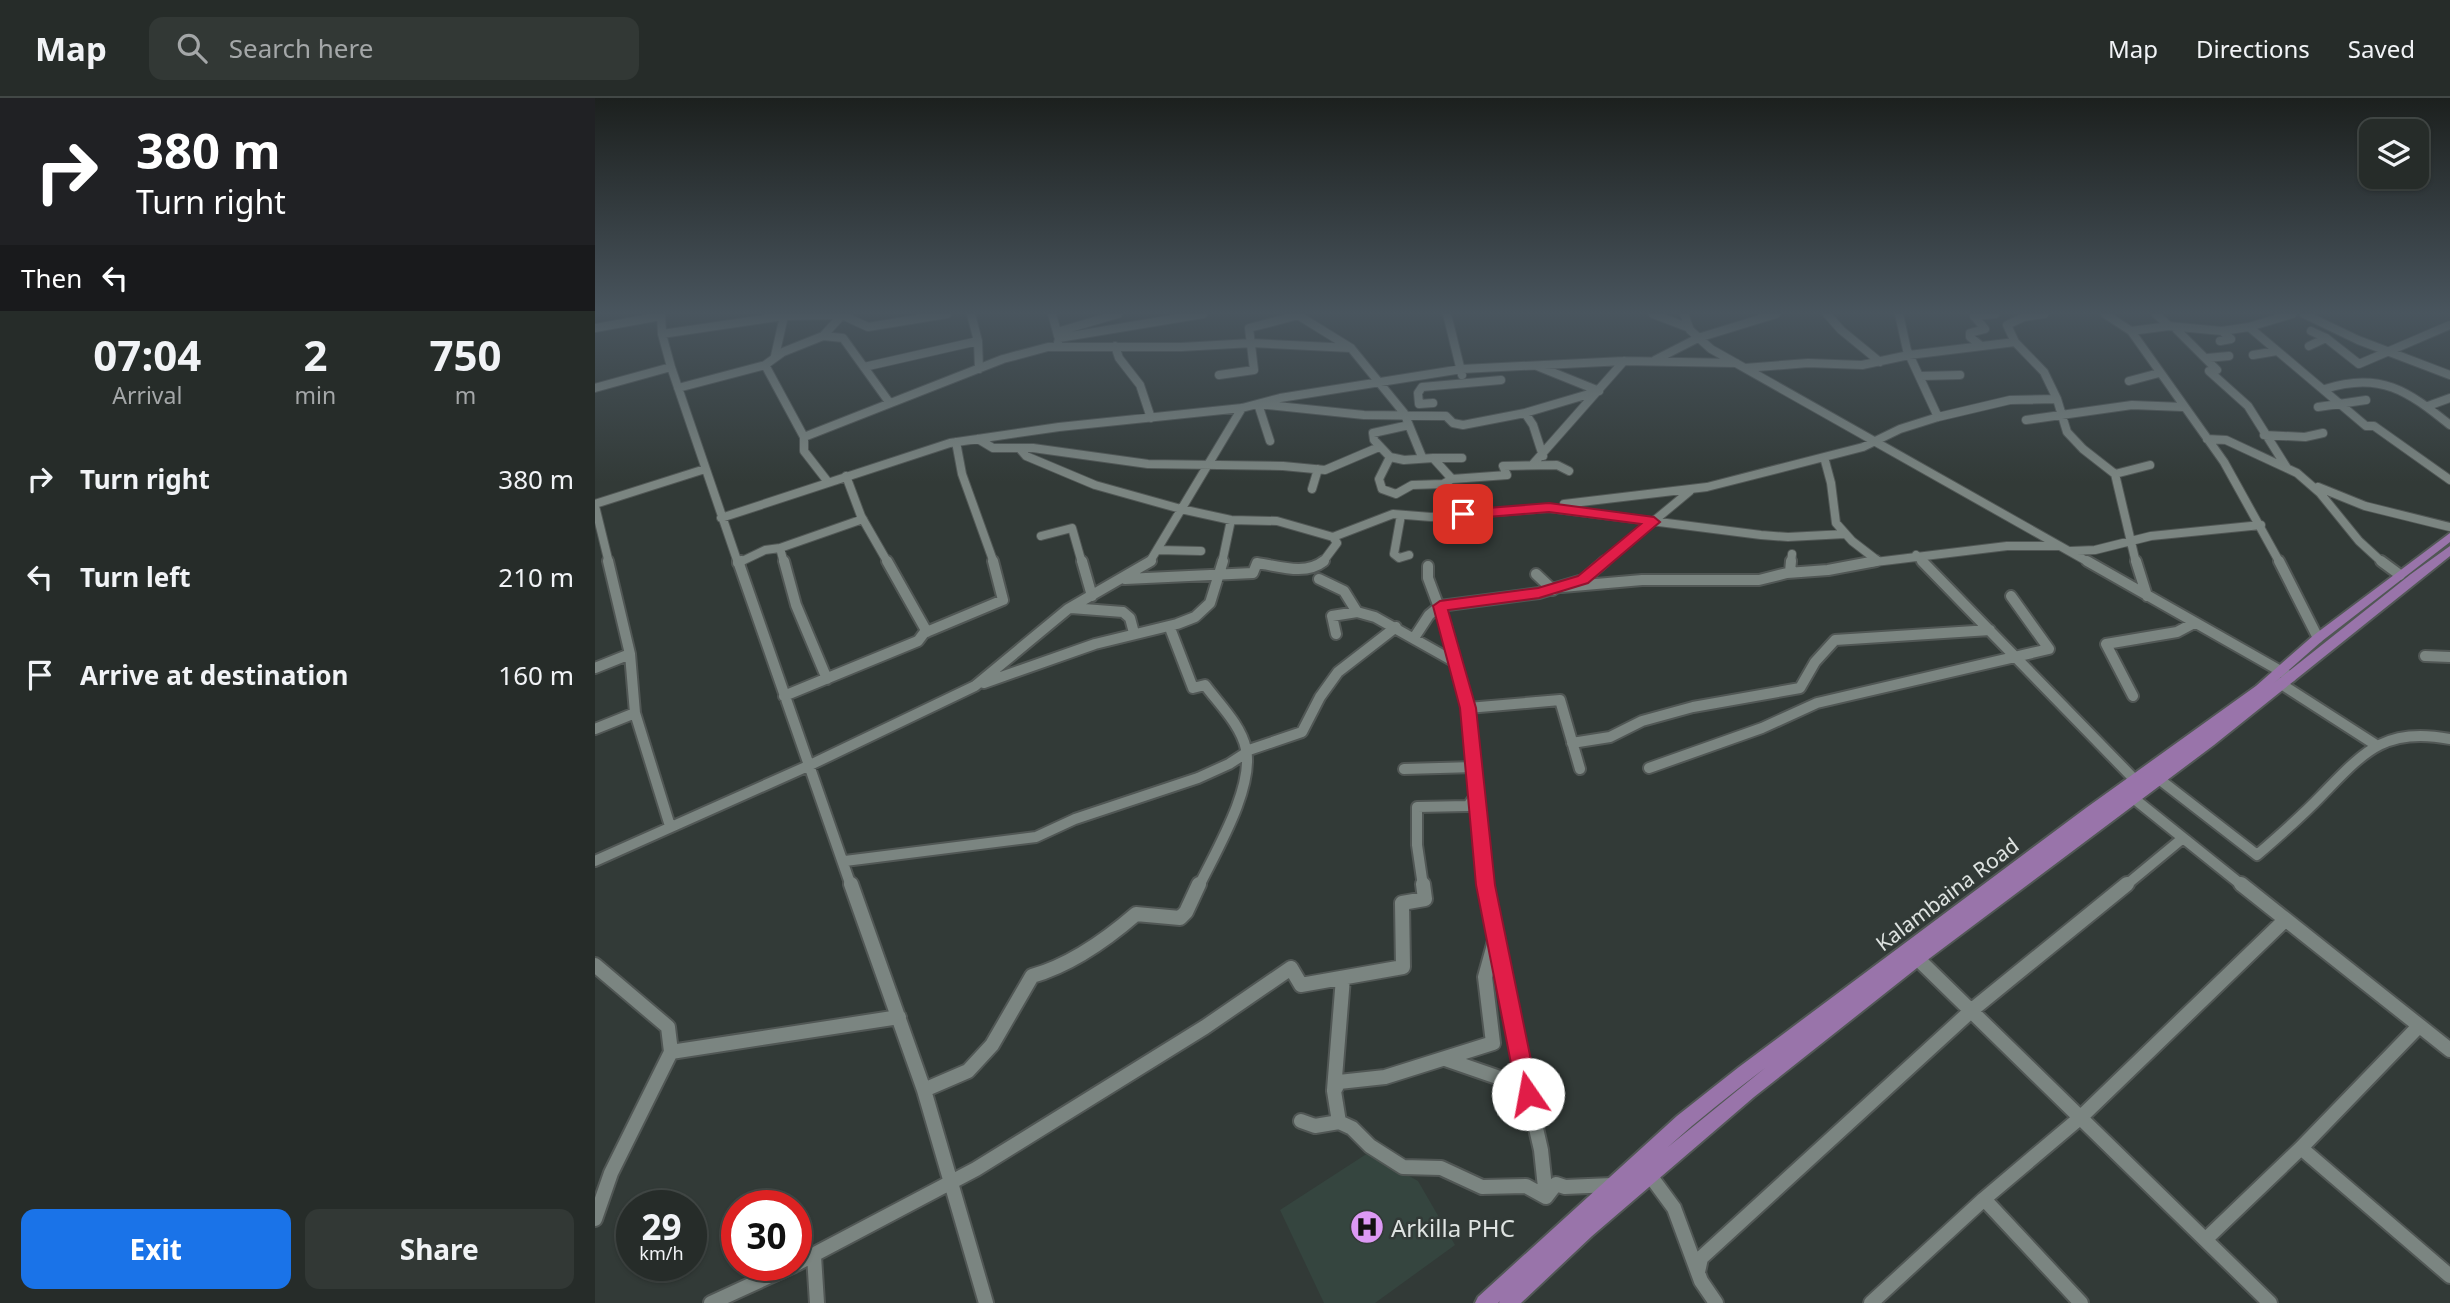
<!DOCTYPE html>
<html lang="en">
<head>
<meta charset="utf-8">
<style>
	body { margin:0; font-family:"Noto Sans",sans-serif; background:#323835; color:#f1f3f6; height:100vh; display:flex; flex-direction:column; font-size:26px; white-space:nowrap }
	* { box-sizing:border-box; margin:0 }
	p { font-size:23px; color:#a4a7a8 }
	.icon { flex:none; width:38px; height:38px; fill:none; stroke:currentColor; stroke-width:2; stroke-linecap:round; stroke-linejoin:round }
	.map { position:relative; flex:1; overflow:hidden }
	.panel { display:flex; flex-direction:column; background:#262c29; width:595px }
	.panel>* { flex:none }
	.hud { background:#202124; color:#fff; overflow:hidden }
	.controls { position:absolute; left:1764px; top:21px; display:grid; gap:14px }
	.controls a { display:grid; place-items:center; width:70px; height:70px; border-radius:14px; background:#262c29; box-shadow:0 2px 5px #0004,0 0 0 2px #424846; font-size:35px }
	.speed { position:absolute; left:21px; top:1092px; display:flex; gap:14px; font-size:35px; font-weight:700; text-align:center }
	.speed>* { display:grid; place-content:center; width:91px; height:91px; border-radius:50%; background:#262c29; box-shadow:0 2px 5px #0004,0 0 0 2px #424846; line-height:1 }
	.speed small { font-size:18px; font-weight:400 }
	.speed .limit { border:10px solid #d22; background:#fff; color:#111 }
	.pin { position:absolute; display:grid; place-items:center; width:60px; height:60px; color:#fff; margin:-30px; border-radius:14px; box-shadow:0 4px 10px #0006 }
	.me { position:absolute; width:77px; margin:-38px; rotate:348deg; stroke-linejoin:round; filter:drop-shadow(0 0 5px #0008) }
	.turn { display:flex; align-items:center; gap:24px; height:147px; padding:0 21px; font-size:32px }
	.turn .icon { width:91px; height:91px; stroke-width:2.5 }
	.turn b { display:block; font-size:49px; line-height:60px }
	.then { display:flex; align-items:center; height:66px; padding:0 21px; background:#0003; gap:14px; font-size:26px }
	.eta { display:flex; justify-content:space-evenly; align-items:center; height:119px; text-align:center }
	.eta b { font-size:42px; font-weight:700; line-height:49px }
	.button { display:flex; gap:14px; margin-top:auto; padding:14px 21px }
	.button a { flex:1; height:80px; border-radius:14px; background:#1a73e8; color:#fff; font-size:28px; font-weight:700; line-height:80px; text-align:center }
	.button a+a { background:#323835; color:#f1f3f6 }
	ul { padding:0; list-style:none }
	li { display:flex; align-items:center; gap:21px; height:98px; padding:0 21px }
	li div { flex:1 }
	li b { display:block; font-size:26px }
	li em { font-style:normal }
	header { display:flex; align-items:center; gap:42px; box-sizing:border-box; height:98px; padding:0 35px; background:#262c29; border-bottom:2px solid #424846 }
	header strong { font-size:33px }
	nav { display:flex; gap:38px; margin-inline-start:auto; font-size:24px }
	.search { width:490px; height:63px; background:#323835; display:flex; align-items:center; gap:18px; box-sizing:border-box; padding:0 24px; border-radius:14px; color:#a4a7a8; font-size:26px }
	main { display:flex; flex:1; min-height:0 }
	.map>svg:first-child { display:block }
	.built { fill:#35453f }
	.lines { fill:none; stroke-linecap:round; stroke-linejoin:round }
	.minor-far2-casing { stroke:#515755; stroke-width:10 }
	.minor-far1-casing { stroke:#515755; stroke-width:14 }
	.minor-casing { stroke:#515755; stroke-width:18 }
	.major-casing { stroke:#515755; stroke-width:4 }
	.minor-far2 { stroke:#7b8581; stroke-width:8 }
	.minor-far1 { stroke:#7b8581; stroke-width:10 }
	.minor { stroke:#7b8581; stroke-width:14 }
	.major { fill:#9974aa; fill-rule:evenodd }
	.route { fill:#e11d48; stroke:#92132f; stroke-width:2 }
	.labels { text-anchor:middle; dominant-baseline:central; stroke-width:5; stroke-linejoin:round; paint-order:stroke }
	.street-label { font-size:21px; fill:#dee3e1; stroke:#323a37 }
	.near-poi-label { font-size:24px; fill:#dee3e1; stroke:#323a37; text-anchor:start }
</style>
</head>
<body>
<header>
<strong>Map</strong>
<div class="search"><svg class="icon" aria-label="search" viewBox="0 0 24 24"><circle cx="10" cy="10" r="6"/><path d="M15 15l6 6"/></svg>Search here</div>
<nav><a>Map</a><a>Directions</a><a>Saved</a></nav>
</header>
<main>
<section class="panel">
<div class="hud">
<div class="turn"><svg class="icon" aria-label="right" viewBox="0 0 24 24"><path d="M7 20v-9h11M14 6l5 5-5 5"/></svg><div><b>380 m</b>Turn right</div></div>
<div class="then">Then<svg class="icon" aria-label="left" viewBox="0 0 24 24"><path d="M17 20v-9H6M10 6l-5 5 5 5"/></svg></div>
</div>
<div class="eta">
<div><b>07:04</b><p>Arrival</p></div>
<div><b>2</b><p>min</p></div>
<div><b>750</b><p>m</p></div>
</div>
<ul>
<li><svg class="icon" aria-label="right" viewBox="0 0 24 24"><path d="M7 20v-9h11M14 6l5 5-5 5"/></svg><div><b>Turn right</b></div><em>380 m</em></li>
<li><svg class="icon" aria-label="left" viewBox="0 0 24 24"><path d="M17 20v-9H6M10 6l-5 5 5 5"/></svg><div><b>Turn left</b></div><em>210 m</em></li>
<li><svg class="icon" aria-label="arrive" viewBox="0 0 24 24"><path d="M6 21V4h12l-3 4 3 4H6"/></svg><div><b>Arrive at destination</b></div><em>160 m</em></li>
</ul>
<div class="button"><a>Exit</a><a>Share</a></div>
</section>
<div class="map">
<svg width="1855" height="1205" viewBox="0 0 1855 1205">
	<rect width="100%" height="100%" fill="#323a37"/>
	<path class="built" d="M 773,1055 L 823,1083 L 860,1147 L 780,1205 L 729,1205 L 685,1112 Z"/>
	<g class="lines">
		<g class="minor-far2-casing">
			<path id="minor-far2" d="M 66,216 L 67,236 L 76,269 L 143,465
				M 376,216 L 383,243 L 384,271
				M 457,216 L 462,234
				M 701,216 L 756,250 L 809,315 L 827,359
				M 852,216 L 867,277
				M 1058,216 L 1092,229
				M 1089,216 L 1095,232 L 1116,251 L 1495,465
				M 1232,216 L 1246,232 L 1285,264
				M 1304,216 L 1312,252 L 1343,319
				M 1449,216 L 1429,219 L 1412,227 L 1420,244 L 1449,274 L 1462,301 L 1472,334 L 1488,351 L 1520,376 L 1541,465
				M 1510,216 L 1536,233 L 1629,364 L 1685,465
				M 1561,216 L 1574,228
				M 1709,216 L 1763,242 L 1855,277
				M 1379,218 L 1390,231 L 1375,235 L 1375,239 L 1385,247
				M 1379,218 L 1400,216
				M 1579,229 L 1622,272 L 1614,273 L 1653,308 L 1692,370
				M 1654,229 L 1771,328 L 1779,328 L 1855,382
				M 0,230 L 66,218
				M 1536,233 L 1574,228 L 1627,233 L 1654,229 L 1697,216
				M 1716,233 L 1731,240 L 1764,266 L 1855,227
				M 67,236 L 189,218 L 247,217 L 273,229 L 352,216
				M 228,238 L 248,240 L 294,304
				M 463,238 L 462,234 L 523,216
				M 1625,243 L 1636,241 L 1627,233
				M 520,248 L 524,260 L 545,287 L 556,320
				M 1714,248 L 1731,240
				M 462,249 L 464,240 L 608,216
				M 1658,257 L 1682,253
				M 180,258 L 189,218
				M 1612,260 L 1634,258
				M 1060,262 L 1103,240 L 1181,216
				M 170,267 L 209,339 L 209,353 L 233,384
				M 942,268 L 1004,293
				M 269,269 L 383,243
				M 1150,270 L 1213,265 L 1267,267 L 1314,257 L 1420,244
				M 624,277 L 659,272 L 654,230 L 704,217
				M 1326,278 L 1365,277
				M 1534,283 L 1564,275
				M 0,290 L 76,269
				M 83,290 L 170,267 L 188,254 L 228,238 L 248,216
				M 1730,291 C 1785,273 1813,293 1855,327
				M 838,305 L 824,306 L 823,295 L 827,289 L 906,282
				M 1833,308 L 1855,300
				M 1723,309 L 1771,302
				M 930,315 L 938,327 L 948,358
				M 1431,322 L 1537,307 L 1588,309
				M 814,327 L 778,335 L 779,342 L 795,359 L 784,381 L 787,391 L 801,396 L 817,387 L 848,386 L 857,381 L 912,377 L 908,368 L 962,367 L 974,373
				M 1669,337 L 1710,339 L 1728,335
				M 209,339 L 408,261 L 453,249 L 586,249 L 657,245 L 756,250
				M 383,341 L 398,350 L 438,350 L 553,366 L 688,368 L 730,372 L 784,349
				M 1612,341 L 1631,342 L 1702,375 L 1725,395 L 1764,443 L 1788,465
				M 675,343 L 663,306 L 769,317 L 851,318 L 858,325 L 868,327 L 930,315 L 1004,293
				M 361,344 L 367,376 L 399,465
				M 425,351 L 431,358 L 500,387 L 586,411 L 636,422 L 682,423 L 738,439 L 798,416 L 836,419 L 954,410 L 1166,437 L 1193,439 L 1250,436
				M 795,359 L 809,362 L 838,360 L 857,381
				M 1229,359 L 1236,385 L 1241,425 L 1257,443 L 1283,463
				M 838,360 L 867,360
				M 938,366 L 1029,263
				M 1520,376 L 1555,367
				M 251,378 L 266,418 L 293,465
				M 1723,389 L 1770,408 L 1855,429
				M 717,391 L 723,371
				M 0,406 L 110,371
				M 969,406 L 1112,389 L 1268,349 L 1305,331 L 1343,319 L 1415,302 L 1462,301
				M 0,408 L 14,465
				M 806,417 L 799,456 L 804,460 L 814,457
				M 126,420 L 355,345 L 464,329 L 647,310 L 685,300 L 867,271 L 1029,263 L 1141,265
				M 446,438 L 477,430 L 487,465
				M 563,452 L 606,453
				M 1476,453 L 1500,452 L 1556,438 L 1666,427
				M 1321,457 L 1329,465
				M 143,465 L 170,452 L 185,450
				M 189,465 L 185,450 L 268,421
				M 554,465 L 647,310
				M 627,465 L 636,422
				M 727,465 L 742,445 L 738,439
				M 1008,465 L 1095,393
				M 1196,465 L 1197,456
				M 1272,465 L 1412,448 L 1464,448"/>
		</g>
		<g class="minor-far1-casing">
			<path id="minor-far1" d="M 13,463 L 35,556 L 40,615 L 75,728
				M 143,463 L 256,788
				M 189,463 L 201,507 L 232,581
				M 292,463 L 332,534
				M 487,463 L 497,498
				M 1327,463 L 1540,682
				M 1492,463 L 1696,579
				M 1541,463 L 1552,498
				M 1684,463 L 1723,540
				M 1786,463 L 1805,477
				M 143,465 L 146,463
				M 833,468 L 833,480 L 851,528 L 873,614 L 891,788
				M 1195,474 L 1196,463
				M 941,476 L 958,492
				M 530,481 L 658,475 L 662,465 C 684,468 710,478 729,463
				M 724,481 L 749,493 L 762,514
				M 967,489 L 1047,482 L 1164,482 L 1192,475 L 1233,472 L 1281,463
				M 476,510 L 528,514 L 535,520 L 539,535
				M 575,530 L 598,590 L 610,587 C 624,606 646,627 651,651 C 659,690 621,753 604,788
				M 741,536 L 737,518 L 762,514 L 780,519 L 860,564
				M 819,540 L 834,517 L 845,508 L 944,495 L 988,482 L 1010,463
				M 1830,558 L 1855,559
				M 0,570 L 35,556
				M 1680,582 L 1781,647
				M 389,585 L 500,546 L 582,526 L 600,519 L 615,505 L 628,463
				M 189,598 L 323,543 L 329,535 L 408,502 L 398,463
				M 1538,598 L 1511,546 L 1582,534 L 1599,525
				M 873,610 L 965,602 L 985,671
				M 0,631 L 40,615
				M 977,645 L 1015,639 L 1047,623 L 1098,609 L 1205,590 L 1220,564 L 1240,542 L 1395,532
				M 651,653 L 707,634 L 725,599 L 743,574 L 801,529
				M 1054,670 L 1167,630 L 1222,605 L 1454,551 L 1416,498
				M 809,671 L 880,669
				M 1564,681 L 1662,757 C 1684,738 1706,719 1726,698 C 1768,655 1789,628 1855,641
				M 1537,699 L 1648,788
				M 0,763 L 213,668 L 380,588 L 473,511 L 556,463
				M 250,763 L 441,739 L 480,721 L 603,680 L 634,666 L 651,655
				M 828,788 L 822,747 L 822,709 L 873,708 L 883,694
				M 1530,788 L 1588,740"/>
		</g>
		<g class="minor-casing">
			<path id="minor" d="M 256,786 L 329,992 L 391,1205
				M 891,786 L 921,943 L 946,1052 L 951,1099
				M 1646,786 L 1855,952
				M 1323,861 L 1675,1205
				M 0,867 L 73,929 L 76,954 L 16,1075 L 0,1121
				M 76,954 L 304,919
				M 850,961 L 902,979 L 933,996
				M 329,992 L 373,973 L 397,947 L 437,878 C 476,867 511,842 541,816 L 585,820 L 591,814 L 604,786
				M 739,992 L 748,880
				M 706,1023 L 720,1028 L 744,1024 L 757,1030 L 775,1048 L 808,1069 L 846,1070 L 887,1089 L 931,1088 L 951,1099
				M 744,1024 L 739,993 L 744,984 L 790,979 L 898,945 L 890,879 L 900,843
				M 1706,1050 L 1855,1178
				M 1054,1076 L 1079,1110 L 1106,1183 L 1121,1205
				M 951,1099 L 961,1086 L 970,1089 L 1017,1087
				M 1389,1101 L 1486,1205
				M 1611,1141 L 1706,1050 L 1824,928
				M 219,1158 L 222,1205
				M 201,1166 L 381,1071 L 610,929 L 696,870 L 706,887 L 808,869 L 807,805 L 830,801 L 828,786
				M 1103,1174 L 1106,1160 L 1377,912 L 1532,786
				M 116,1205 L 199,1167
				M 1276,1205 L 1389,1101 L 1486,1019 L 1690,822"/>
		</g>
		<g class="major-casing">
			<path id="major" d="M 1855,435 L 1855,444 L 1727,543 L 1679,585 L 1816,476 L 1855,448 L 1855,458 L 1619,647 L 1327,866 L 1159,999 L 997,1138 L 926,1205 L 904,1205 L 905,1203 L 903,1205 L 880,1205 L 883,1199 L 1082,1018 L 1144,969 L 1491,710 L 1661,588 L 1719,537 ZM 1170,970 L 1073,1049 C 1104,1021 1137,995 1170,970 Z"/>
		</g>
		<use href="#minor-far2" class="minor-far2"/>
		<use href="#minor-far1" class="minor-far1"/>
		<use href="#minor" class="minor"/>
		<use href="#major" class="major"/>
	</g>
	<linearGradient id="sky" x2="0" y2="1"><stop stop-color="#1c201e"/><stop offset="0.56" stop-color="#49555e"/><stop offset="1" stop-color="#49555e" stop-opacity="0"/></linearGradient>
	<rect width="1855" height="384" fill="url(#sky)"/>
	<path class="route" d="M 954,405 L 1059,419 L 1065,424 L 993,485 L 944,500 L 853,512 L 881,610 L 900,787 L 943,996 L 940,1003 L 933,1006 L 925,1003 L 922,996 L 881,787 L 865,610 L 838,508 L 845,503 L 943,490 L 983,478 L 1046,426 L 954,414 L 868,421 L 861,416 L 868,412 Z"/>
	<defs>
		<g id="hospital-disc" transform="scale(1.75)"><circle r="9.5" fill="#dc99f4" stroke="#323a37"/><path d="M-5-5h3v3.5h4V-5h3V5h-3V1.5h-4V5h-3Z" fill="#111"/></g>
	</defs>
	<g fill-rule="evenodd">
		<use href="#hospital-disc" x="772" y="1129"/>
	</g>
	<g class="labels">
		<g class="street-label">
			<text transform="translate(1352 796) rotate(-37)">Kalambaina Road</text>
		</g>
		<g class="near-poi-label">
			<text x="796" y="1129">Arkilla PHC</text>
		</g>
	</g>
</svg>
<div class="controls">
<a><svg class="icon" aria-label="layers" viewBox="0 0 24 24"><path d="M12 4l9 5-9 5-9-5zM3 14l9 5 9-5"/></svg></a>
</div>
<div class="speed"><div>29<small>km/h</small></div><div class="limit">30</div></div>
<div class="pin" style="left:868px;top:416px;background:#d93025"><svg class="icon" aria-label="arrive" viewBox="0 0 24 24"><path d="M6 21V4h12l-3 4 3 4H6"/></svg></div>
<svg class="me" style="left:933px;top:996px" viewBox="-20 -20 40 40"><circle r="19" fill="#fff"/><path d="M0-13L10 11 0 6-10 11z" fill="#e11d48"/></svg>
</div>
</main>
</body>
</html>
